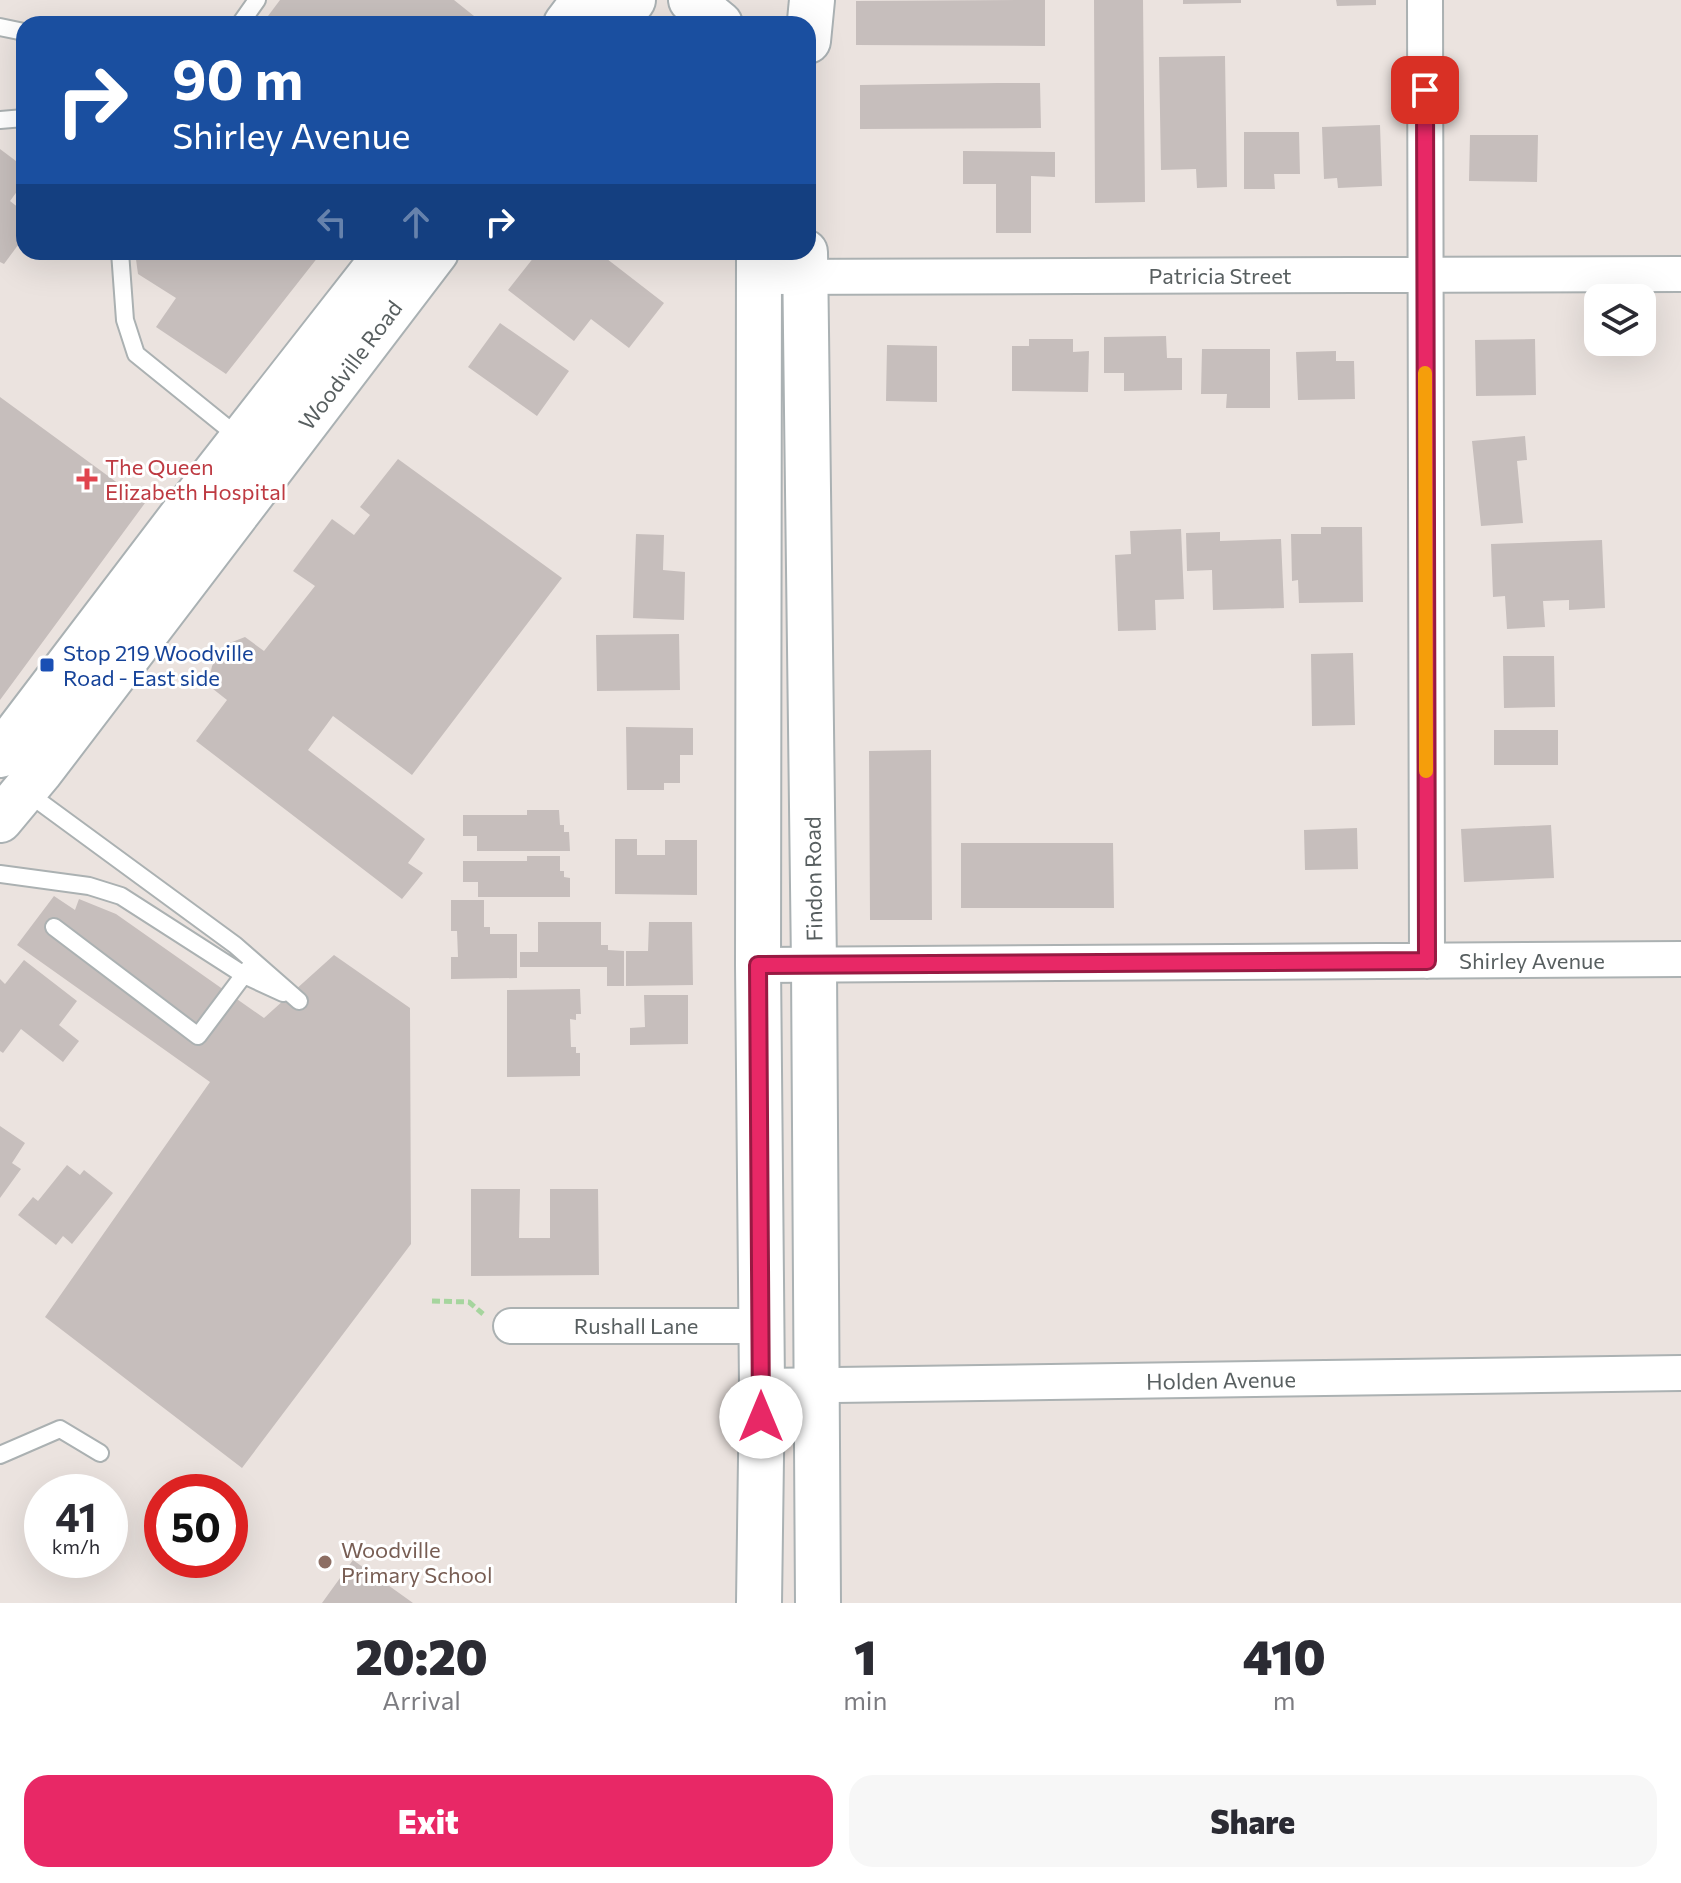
<!DOCTYPE html>
<html lang="en">
<head>
<meta charset="utf-8">
<style>
	body { margin:0; font-family:Commissioner,sans-serif; background:#f7f7f7; color:#2b2b33; height:100vh; display:flex; flex-direction:column; font-size:30px; white-space:nowrap }
	* { box-sizing:border-box; margin:0 }
	p { font-size:26px; color:#7c7c81 }
	.icon { flex:none; width:44px; height:44px; fill:none; stroke:currentColor; stroke-width:2; stroke-linecap:round; stroke-linejoin:round }
	.map { position:relative; height:1603px; overflow:hidden }
	.panel { display:flex; flex-direction:column; background:#fff; flex:1 }
	.panel>* { flex:none }
	.hud { position:absolute; left:16px; top:16px; width:800px; height:244px; border-radius:24px; box-shadow:0 8px 32px #0002; background:#1a4fa0; color:#fff; overflow:hidden }
	.tools { position:absolute; left:1584px; top:284px; display:grid; gap:16px }
	.tools a { display:grid; place-items:center; width:72px; height:72px; border-radius:16px; background:#fff; box-shadow:0 8px 32px #0002; font-size:40px }
	.speed { position:absolute; left:24px; top:1474px; display:flex; gap:16px; font-size:40px; font-weight:700; text-align:center }
	.speed>* { display:grid; place-content:center; width:104px; height:104px; border-radius:50%; background:#fff; box-shadow:0 8px 32px #0002; line-height:1 }
	.speed small { font-size:20px; font-weight:400 }
	.speed .limit { border:12px solid #d22; background:#fff; color:#111 }
	.pin { position:absolute; display:grid; place-items:center; width:68px; height:68px; color:#fff; margin:-34px; border-radius:16px; box-shadow:0 4px 12px #0006 }
	.me { position:absolute; width:88px; margin:-44px; rotate:0deg; stroke-linejoin:round; filter:drop-shadow(0 0 6px #0008) }
	.turn { display:flex; align-items:center; gap:28px; height:168px; padding:0 24px; font-size:36px }
	.turn .icon { width:104px; height:104px; stroke-width:2.5 }
	.turn b { display:block; font-size:56px; line-height:68px }
	.lanes { display:flex; align-items:center; height:76px; padding:0 24px; background:#0003; justify-content:center; gap:40px; direction:ltr }
	.lanes .off { opacity:.35 }
	.eta { display:flex; justify-content:space-evenly; align-items:center; height:136px; text-align:center }
	.eta b { font-size:48px; font-weight:800; line-height:56px }
	.primary-button { display:flex; gap:16px; margin-top:auto; padding:16px 24px }
	.primary-button a { flex:1; height:92px; border-radius:24px; background:#e82866; color:#fff; font-size:32px; font-weight:800; line-height:92px; text-align:center }
	.primary-button a+a { background:#f7f7f7; color:#2b2b33 }
	.map>svg:first-child { display:block }
	.building { fill:#c6bebc }
	.lines { fill:none; stroke-linecap:round; stroke-linejoin:round }
	.service-casing { stroke:#abb1b2; stroke-width:20 }
	.minor-casing { stroke:#abb1b2; stroke-width:38 }
	.secondary-casing { stroke:#aab1b3; stroke-width:48 }
	.path { stroke:#a6d59e; stroke-width:5; stroke-dasharray:8 4; stroke-linecap:butt }
	.service { stroke:#fff; stroke-width:16 }
	.minor { stroke:#fff; stroke-width:34 }
	.secondary { stroke:#fff; stroke-width:44 }
	.route-casing { stroke:#971a42; stroke-width:20 }
	.route { stroke:#e82866; stroke-width:14 }
	.slow { stroke:#f59e0b; stroke-width:14 }
	.health-dot { fill:#e0444e; stroke:#fff; stroke-width:3 }
	.transit-dot { fill:#1a4fb4; stroke:#fff; stroke-width:3 }
	.education-dot { fill:#8d6e63; stroke:#fff; stroke-width:3 }
	.labels { text-anchor:middle; dominant-baseline:central; stroke-width:6; stroke-linejoin:round; paint-order:stroke }
	.street-label { font-size:22px; fill:#585f60; stroke:#fff }
	.health-label { font-size:22px; fill:#be3a42; stroke:#fff; text-anchor:start }
	.transit-label { font-size:22px; fill:#164399; stroke:#fff; text-anchor:start }
	.education-label { font-size:22px; fill:#785e54; stroke:#fff; text-anchor:start }
</style>
</head>
<body>
<div class="map">
<svg width="1681" height="1603" viewBox="0 0 1681 1603">
	<rect width="100%" height="100%" fill="#ebe3df"/>
	<path class="building" d="M 280,0 L 454,0 L 484,24 L 262,24 Z
		M 1020,0 L 1045,0 L 1045,46 L 856,45 L 856,1 Z
		M 1094,0 L 1143,0 L 1145,202 L 1095,203 Z
		M 1183,0 L 1241,0 L 1241,3 L 1183,4 Z
		M 1336,0 L 1376,0 L 1376,5 L 1337,6 Z
		M 1225,56 L 1227,187 L 1197,188 L 1196,169 L 1161,170 L 1159,57 Z
		M 997,83 L 1040,83 L 1041,128 L 860,129 L 860,85 Z
		M 1380,125 L 1382,186 L 1338,188 L 1337,178 L 1324,179 L 1322,127 Z
		M 1244,132 L 1299,132 L 1300,174 L 1274,174 L 1275,189 L 1244,189 Z
		M 1470,135 L 1538,135 L 1537,182 L 1469,181 Z
		M 0,149 L 24,167 L 24,182 L 10,201 L 24,212 L 24,237 L 4,264 L 0,262 Z
		M 963,151 L 1055,152 L 1055,177 L 1031,176 L 1031,233 L 996,233 L 996,184 L 963,184 Z
		M 135,252 L 322,252 L 226,374 L 156,327 L 176,298 L 138,274 Z
		M 538,252 L 598,252 L 664,303 L 629,348 L 591,319 L 574,341 L 508,290 Z
		M 500,323 L 569,371 L 537,416 L 468,367 Z
		M 1166,336 L 1167,358 L 1182,358 L 1182,390 L 1124,391 L 1124,373 L 1104,373 L 1104,337 Z
		M 1029,339 L 1073,339 L 1073,352 L 1089,351 L 1088,392 L 1012,391 L 1012,346 L 1029,346 Z
		M 1535,339 L 1536,395 L 1476,396 L 1475,340 Z
		M 887,345 L 937,346 L 937,402 L 886,401 Z
		M 1202,349 L 1270,349 L 1270,408 L 1226,408 L 1227,394 L 1201,394 Z
		M 1336,351 L 1336,361 L 1354,361 L 1355,399 L 1298,400 L 1296,352 Z
		M 0,397 L 145,503 L 0,700 Z
		M 1525,436 L 1527,460 L 1517,461 L 1523,523 L 1481,526 L 1472,441 Z
		M 398,459 L 562,578 L 412,775 L 333,716 L 308,750 L 425,839 L 408,863 L 423,873 L 402,899 L 196,741 L 227,700 L 208,685 L 212,666 L 227,644 L 245,637 L 264,651 L 315,586 L 293,571 L 332,519 L 354,535 L 370,515 L 360,507 Z
		M 1321,527 L 1362,527 L 1363,602 L 1299,603 L 1298,580 L 1292,581 L 1291,534 L 1321,534 Z
		M 1181,529 L 1184,599 L 1155,600 L 1156,630 L 1118,631 L 1115,555 L 1131,554 L 1130,531 Z
		M 1220,532 L 1220,541 L 1281,539 L 1284,608 L 1213,610 L 1212,570 L 1187,571 L 1186,533 Z
		M 636,534 L 664,535 L 663,570 L 685,572 L 684,620 L 633,618 Z
		M 1602,540 L 1605,608 L 1569,610 L 1569,600 L 1543,601 L 1545,627 L 1507,629 L 1505,596 L 1493,597 L 1491,544 Z
		M 679,634 L 680,690 L 597,691 L 596,635 Z
		M 1353,653 L 1355,725 L 1312,726 L 1311,654 Z
		M 1503,656 L 1554,656 L 1555,707 L 1504,708 Z
		M 626,727 L 693,728 L 693,755 L 680,755 L 680,783 L 664,783 L 664,790 L 627,790 Z
		M 1494,730 L 1558,730 L 1558,765 L 1494,765 Z
		M 931,750 L 932,920 L 870,920 L 869,751 Z
		M 527,810 L 559,810 L 560,825 L 564,825 L 564,832 L 569,832 L 570,851 L 477,851 L 477,836 L 463,836 L 463,815 L 527,815 Z
		M 1551,825 L 1554,878 L 1464,882 L 1461,829 Z
		M 1357,828 L 1358,869 L 1305,870 L 1304,830 Z
		M 615,839 L 637,839 L 637,855 L 665,855 L 665,840 L 697,840 L 697,895 L 615,894 Z
		M 961,843 L 1113,843 L 1114,908 L 961,908 Z
		M 527,856 L 560,856 L 560,871 L 564,871 L 564,877 L 570,878 L 570,897 L 478,897 L 478,882 L 463,882 L 463,861 L 527,861 Z
		M 54,896 L 75,910 L 79,899 L 116,914 L 264,1018 L 334,955 L 410,1008 L 411,1244 L 242,1468 L 45,1317 L 210,1082 L 17,945 Z
		M 451,900 L 484,900 L 484,927 L 490,927 L 490,934 L 517,934 L 517,978 L 451,979 L 451,957 L 458,957 L 457,931 L 451,931 Z
		M 538,922 L 601,922 L 601,945 L 608,945 L 608,950 L 624,951 L 624,986 L 607,986 L 607,967 L 520,967 L 520,952 L 538,952 Z
		M 649,922 L 692,922 L 693,985 L 626,986 L 626,951 L 648,951 Z
		M 24,960 L 77,1001 L 59,1025 L 79,1041 L 63,1062 L 21,1029 L 3,1053 L 0,1051 L 0,979 L 5,984 Z
		M 580,989 L 581,1014 L 576,1014 L 576,1020 L 570,1019 L 571,1047 L 576,1047 L 576,1053 L 580,1053 L 580,1076 L 507,1077 L 507,990 Z
		M 644,995 L 688,995 L 688,1044 L 630,1045 L 630,1028 L 645,1027 Z
		M 0,1126 L 25,1143 L 12,1163 L 21,1169 L 0,1198 Z
		M 67,1165 L 80,1175 L 84,1170 L 113,1193 L 72,1244 L 63,1236 L 56,1245 L 18,1215 L 33,1197 L 38,1201 Z
		M 471,1189 L 520,1189 L 519,1238 L 550,1238 L 550,1189 L 598,1189 L 599,1275 L 471,1276 Z
		M 353,1560 L 413,1603 L 322,1603 Z"/>
	<g class="lines">
		<g class="service-casing">
			<path id="service" d="M 240,24 L 257,0
				M 0,27 L 24,32
				M 0,120 L 24,118
				M 120,252 L 125,320 L 136,354 L 241,439
				M 25,791 L 235,945 L 299,1001
				M 0,874 L 89,886 L 121,896 L 244,975 L 283,993
				M 54,927 L 198,1036 L 249,968
				M 0,1455 L 60,1429 L 100,1453"/>
		</g>
		<g class="minor-casing">
			<path id="minor" d="M 1425,0 L 1427,961
				M 759,277 L 1681,274
				M 758,965 L 1681,959
				M 511,1326 L 761,1326
				M 762,1386 L 1681,1373"/>
		</g>
		<g class="secondary-casing">
			<path id="secondary" d="M 691,0 L 720,24
				M 566,24 L 584,0
				M 614,24 L 633,0
				M 808,41 L 812,0
				M 759,252 L 758,965 L 762,1386 L 759,1603
				M 805,252 L 814,965 L 818,1603
				M 0,755 L 187,509 L 388,252
				M 0,820 L 40,772 L 436,252"/>
		</g>
		<path class="path" d="M 432,1301 L 469,1302 L 483,1314"/>
		<use href="#service" class="service"/>
		<use href="#minor" class="minor"/>
		<use href="#secondary" class="secondary"/>
	</g>
	<g class="lines">
		<g class="route-casing">
			<path id="route" d="M 761,1417 L 758,965 L 1427,961 L 1425,90"/>
		</g>
		<use href="#route" class="route"/>
		<path class="slow" d="M 1425,373 L 1426,771"/>
	</g>
	<path class="health-dot" d="M83 467h8v8h8v8h-8v8h-8v-8h-8v-8h8z"/>
	<rect class="transit-dot" x="39" y="657" width="16" height="16" rx="4"/>
	<circle class="education-dot" cx="325" cy="1562" r="8"/>
	<g class="labels">
		<g class="street-label">
			<text x="1220" y="275">Patricia Street</text>
			<text transform="translate(350 365) rotate(-53)">Woodville Road</text>
			<text transform="translate(813 879) rotate(-91)">Findon Road</text>
			<text x="1532" y="960">Shirley Avenue</text>
			<text x="636" y="1325">Rushall Lane</text>
			<text transform="translate(1221 1380) rotate(-1)">Holden Avenue</text>
		</g>
		<g class="health-label">
			<text x="105" y="466">The Queen<tspan x="105" dy="25">Elizabeth Hospital</tspan></text>
		</g>
		<g class="transit-label">
			<text x="63" y="652">Stop 219 Woodville<tspan x="63" dy="25">Road - East side</tspan></text>
		</g>
		<g class="education-label">
			<text x="341" y="1549">Woodville<tspan x="341" dy="25">Primary School</tspan></text>
		</g>
	</g>
</svg>
<div class="tools">
<a><svg class="icon" aria-label="layers" viewBox="0 0 24 24"><path d="M12 4l9 5-9 5-9-5zM3 14l9 5 9-5"/></svg></a>
</div>
<div class="speed"><div>41<small>km/h</small></div><div class="limit">50</div></div>
<div class="pin" style="left:1425px;top:90px;background:#d93025"><svg class="icon" aria-label="arrive" viewBox="0 0 24 24"><path d="M6 21V4h12l-3 4 3 4H6"/></svg></div>
<svg class="me" style="left:761px;top:1417px" viewBox="-20 -20 40 40"><circle r="19" fill="#fff"/><path d="M0-13L10 11 0 6-10 11z" fill="#e82866"/></svg>
<div class="hud">
<div class="turn"><svg class="icon" aria-label="right" viewBox="0 0 24 24"><path d="M7 20v-9h11M14 6l5 5-5 5"/></svg><div><b>90 m</b>Shirley Avenue</div></div>
<div class="lanes"><svg class="icon off" aria-label="left" viewBox="0 0 24 24"><path d="M17 20v-9H6M10 6l-5 5 5 5"/></svg><svg class="icon off" aria-label="ahead" viewBox="0 0 24 24"><path d="M12 20V5M6 11l6-6 6 6"/></svg><svg class="icon" aria-label="right" viewBox="0 0 24 24"><path d="M7 20v-9h11M14 6l5 5-5 5"/></svg></div>
</div>
</div>
<section class="panel">
<div class="eta">
<div><b>20:20</b><p>Arrival</p></div>
<div><b>1</b><p>min</p></div>
<div><b>410</b><p>m</p></div>
</div>
<div class="primary-button"><a>Exit</a><a>Share</a></div>
</section>
</body>
</html>
